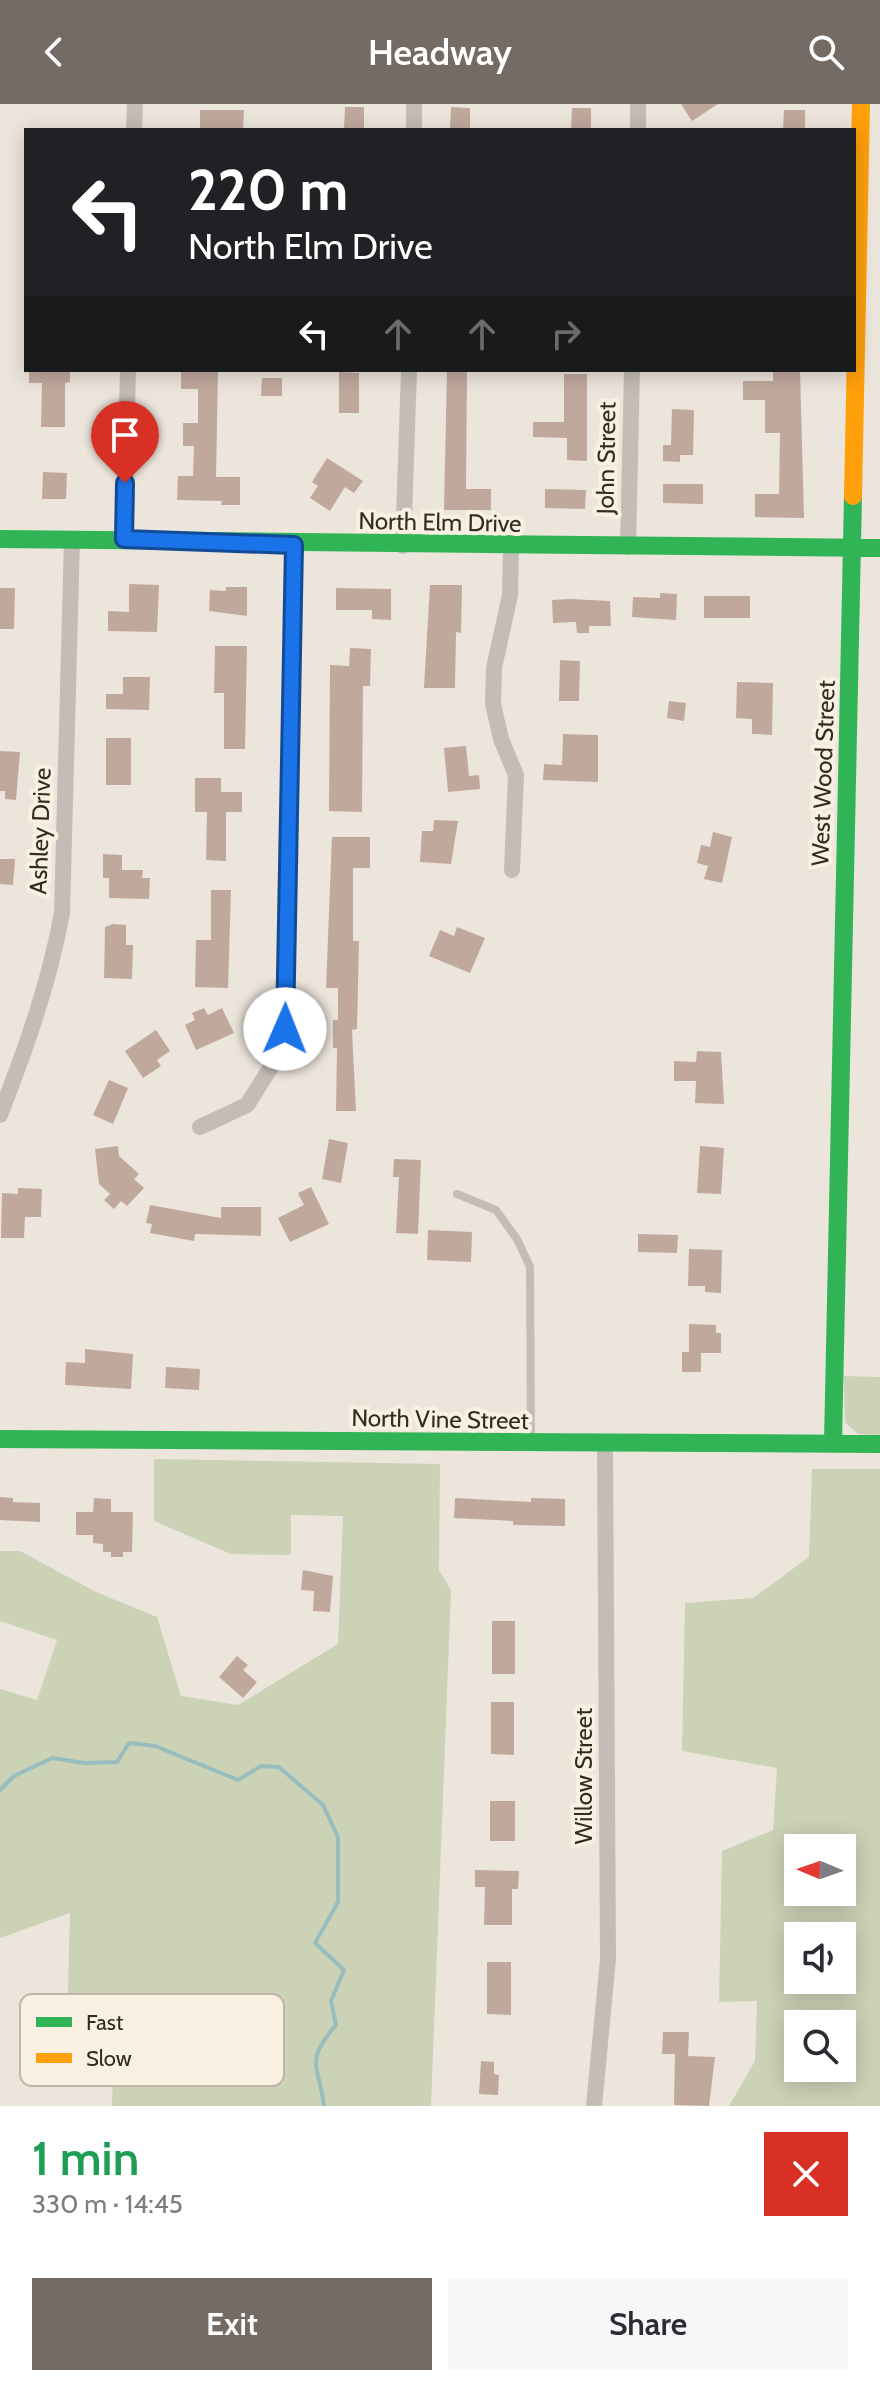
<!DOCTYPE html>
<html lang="en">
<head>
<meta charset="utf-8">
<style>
	body { margin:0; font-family:Cabin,sans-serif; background:#f7f7f7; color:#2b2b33; height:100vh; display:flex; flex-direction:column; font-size:30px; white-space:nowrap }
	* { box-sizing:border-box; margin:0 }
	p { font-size:26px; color:#7c7c81 }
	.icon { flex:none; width:44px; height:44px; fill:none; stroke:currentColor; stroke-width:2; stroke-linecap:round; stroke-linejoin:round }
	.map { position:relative; height:2002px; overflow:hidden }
	.drawer { display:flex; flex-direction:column; background:#fff; flex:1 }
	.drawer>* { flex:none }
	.banner { position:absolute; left:24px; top:24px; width:832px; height:244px; border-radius:0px; box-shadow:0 4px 20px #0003; background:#202124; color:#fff; overflow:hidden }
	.needle { width:52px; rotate:272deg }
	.buttons { position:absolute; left:784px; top:1730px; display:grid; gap:16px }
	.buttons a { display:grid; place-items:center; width:72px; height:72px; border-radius:0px; background:#fff; box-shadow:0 4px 20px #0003; font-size:40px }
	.pin { position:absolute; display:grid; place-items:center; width:68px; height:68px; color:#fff; margin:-82px -34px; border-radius:50% 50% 50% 0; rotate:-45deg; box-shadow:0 0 8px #0007 }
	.pin .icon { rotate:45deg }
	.me { position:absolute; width:88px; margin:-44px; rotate:1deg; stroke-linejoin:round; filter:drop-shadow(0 0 6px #0008) }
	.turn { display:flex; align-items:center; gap:28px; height:168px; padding:0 32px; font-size:36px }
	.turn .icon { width:104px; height:104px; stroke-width:2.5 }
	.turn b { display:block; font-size:56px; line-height:68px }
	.lanes { display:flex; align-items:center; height:76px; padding:0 32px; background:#0003; justify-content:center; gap:40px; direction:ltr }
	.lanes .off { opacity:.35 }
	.round { display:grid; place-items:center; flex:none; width:84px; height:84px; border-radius:0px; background:#f7f7f7 }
	.head { display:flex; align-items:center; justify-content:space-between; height:136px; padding:0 32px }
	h1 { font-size:48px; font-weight:600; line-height:60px; color:#1e9e55 }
	.action { display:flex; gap:16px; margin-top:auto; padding:16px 32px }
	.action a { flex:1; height:92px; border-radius:0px; background:#746b65; color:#fff; font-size:32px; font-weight:600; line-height:92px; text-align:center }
	.action a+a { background:#f7f7f7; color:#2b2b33 }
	header { display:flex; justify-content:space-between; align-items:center; height:104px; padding:0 32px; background:#746b65; color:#fff; font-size:36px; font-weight:600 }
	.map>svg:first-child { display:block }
	.green { fill:#ccd2b6; fill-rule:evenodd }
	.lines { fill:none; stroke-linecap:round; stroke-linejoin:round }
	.stream { stroke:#97bdbe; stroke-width:4 }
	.building { fill:#c1a89d }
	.lane { stroke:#c4bdb6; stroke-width:8 }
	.street { stroke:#c4bdb6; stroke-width:16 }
	.fast { stroke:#30b455; stroke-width:18 }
	.slow { stroke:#ff9f0a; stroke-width:18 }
	.route-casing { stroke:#114b97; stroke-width:20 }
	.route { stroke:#1a73e8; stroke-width:14 }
	.labels { text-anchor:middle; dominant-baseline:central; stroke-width:8; stroke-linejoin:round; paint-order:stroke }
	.street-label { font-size:24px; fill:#342a25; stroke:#faf0e2 }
	.key { fill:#faf0e2; stroke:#bfb5a9; stroke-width:2 }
	.key-label { font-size:22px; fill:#342a25 }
</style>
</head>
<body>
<header><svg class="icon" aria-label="back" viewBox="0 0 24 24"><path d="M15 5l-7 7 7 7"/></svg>Headway<svg class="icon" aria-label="search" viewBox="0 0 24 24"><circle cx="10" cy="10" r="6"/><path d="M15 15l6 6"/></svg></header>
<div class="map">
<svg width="880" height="2002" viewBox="0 0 880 2002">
	<rect width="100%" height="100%" fill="#ece5dc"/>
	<path class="green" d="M 844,1272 L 880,1273 L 880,1331 L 858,1330 L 845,1318 Z
		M 154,1355 L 440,1360 L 439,1466 L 451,1486 L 431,2002 L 112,2002 L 113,1960 L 66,1959 L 70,1809 L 0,1834 L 0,1585 L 37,1596 L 57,1536 L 0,1517 L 0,1447 L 20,1447 L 96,1488 L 157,1513 L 181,1592 L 238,1601 L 338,1540 L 343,1412 L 291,1411 L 291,1451 L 231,1450 L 154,1417 Z
		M 812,1365 L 880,1365 L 880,2002 L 729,2002 L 755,1957 L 757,1897 L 719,1898 L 722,1747 L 773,1726 L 777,1664 L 682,1647 L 685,1499 L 753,1494 L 809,1453 ZM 842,1744 L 842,1788 L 798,1788 L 798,1744 ZM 798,1832 L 842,1832 L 842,1876 L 798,1876 ZM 798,1920 L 842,1920 L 842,1964 L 798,1964 Z"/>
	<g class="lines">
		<path class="stream" d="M 0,1686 L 14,1672 L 52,1654 L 84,1659 L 117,1658 L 129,1639 L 155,1642 L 238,1676 L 261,1662 L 279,1663 L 323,1701 L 338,1733 L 338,1798 L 315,1839 L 344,1866 L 331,1897 L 336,1921 C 304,1958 319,1961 324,2002"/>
	</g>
	<path class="building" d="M 681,0 L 718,0 L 692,17 Z
		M 345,3 L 364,3 L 364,26 L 344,26 Z
		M 451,3 L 470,4 L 470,26 L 450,26 Z
		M 572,4 L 591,4 L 591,26 L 571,26 Z
		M 200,6 L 244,6 L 243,26 L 200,26 Z
		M 784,6 L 805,6 L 805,26 L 783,26 Z
		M 29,266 L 70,266 L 70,278 L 65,279 L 65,323 L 41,323 L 42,279 L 29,279 Z
		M 181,266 L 218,266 L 216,373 L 240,373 L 240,401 L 221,401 L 222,397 L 177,396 L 178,372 L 193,372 L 194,342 L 183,342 L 183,319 L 198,319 L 198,285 L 181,285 Z
		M 447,266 L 467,266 L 466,385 L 491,385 L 491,406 L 444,406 Z
		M 773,266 L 800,266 L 804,414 L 755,413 L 755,390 L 779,390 L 780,329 L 765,329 L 765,296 L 743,296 L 743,277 L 773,277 Z
		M 339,268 L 359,269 L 359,309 L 339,309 Z
		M 564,270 L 587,270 L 587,357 L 567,356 L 567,334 L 533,333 L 533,318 L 564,318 Z
		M 262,274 L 282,274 L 282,292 L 261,292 Z
		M 672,305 L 694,306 L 693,351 L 680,351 L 680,358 L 663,357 L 663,341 L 671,341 Z
		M 327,354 L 363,377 L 354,389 L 345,383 L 330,407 L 310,394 L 318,382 L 312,378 Z
		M 43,368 L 67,369 L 66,395 L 42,395 Z
		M 663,380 L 703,380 L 703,400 L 663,399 Z
		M 545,385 L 586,386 L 585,405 L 545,404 Z
		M 129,480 L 159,481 L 157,528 L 108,527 L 108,507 L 129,508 Z
		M 430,481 L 462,481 L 461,529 L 456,528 L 455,584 L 424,584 Z
		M 226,483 L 247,483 L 247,512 L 209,507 L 210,486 L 226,487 Z
		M 0,484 L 15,484 L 14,525 L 0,525 Z
		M 336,484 L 391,485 L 391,516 L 372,515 L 372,506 L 336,506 Z
		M 660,489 L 677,490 L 676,516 L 632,513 L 633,493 L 660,494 Z
		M 704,492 L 750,492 L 750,514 L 704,514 Z
		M 570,495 L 610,497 L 611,522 L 589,522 L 589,529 L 577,529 L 576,518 L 553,519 L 552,496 Z
		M 215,542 L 247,542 L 245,645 L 224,645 L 224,589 L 214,589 Z
		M 350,544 L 371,545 L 370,582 L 363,582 L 362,708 L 329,707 L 330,561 L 349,562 Z
		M 560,556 L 580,557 L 579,597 L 559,597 Z
		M 123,573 L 150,573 L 149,606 L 106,605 L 106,590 L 123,590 Z
		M 737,578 L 773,579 L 772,631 L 752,630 L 752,615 L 736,614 Z
		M 669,597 L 686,599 L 684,617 L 667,614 Z
		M 563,630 L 598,631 L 598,678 L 543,676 L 544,660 L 562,661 Z
		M 106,634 L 131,634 L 131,681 L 106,681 Z
		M 466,642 L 469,672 L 479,671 L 480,685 L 448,688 L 444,644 Z
		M 0,647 L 20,648 L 16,696 L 5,695 L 5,687 L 0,687 Z
		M 195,674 L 221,674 L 221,688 L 242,688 L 242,708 L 226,708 L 226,757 L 206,756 L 207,708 L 195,708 Z
		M 434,716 L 458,717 L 451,760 L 420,758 L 422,727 L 433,727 Z
		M 713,728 L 732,733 L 722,779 L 704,775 L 708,762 L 697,759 L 701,741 L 710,743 Z
		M 332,733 L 370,733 L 370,764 L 353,764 L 353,837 L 359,837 L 357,925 L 352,926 L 356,1007 L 336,1007 L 337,944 L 333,944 L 333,916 L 338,916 L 338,884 L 326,884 Z
		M 103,750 L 122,751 L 122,766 L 143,766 L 142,774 L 150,774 L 149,795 L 109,794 L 109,774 L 103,774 Z
		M 0,755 L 15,755 L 13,781 L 0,780 Z
		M 211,786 L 231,786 L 228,884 L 195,883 L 196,836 L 211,836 Z
		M 113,820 L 126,821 L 126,841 L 133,841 L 132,875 L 104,874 L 105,823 Z
		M 457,823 L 485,834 L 470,869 L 429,852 L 440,826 L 454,832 Z
		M 204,904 L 208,911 L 222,904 L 234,929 L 196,946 L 185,921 L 195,916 L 192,909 Z
		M 156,926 L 170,947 L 157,956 L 161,962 L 143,974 L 125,947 Z
		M 697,947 L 721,948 L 724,1000 L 695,999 L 696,977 L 674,977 L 674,957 L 696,958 Z
		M 109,976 L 128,984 L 113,1020 L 93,1011 Z
		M 329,1035 L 348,1039 L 341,1079 L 322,1075 Z
		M 118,1042 L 119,1052 L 139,1070 L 134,1075 L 144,1084 L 127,1102 L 121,1097 L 114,1105 L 104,1096 L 110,1090 L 99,1080 L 95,1045 Z
		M 700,1042 L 724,1044 L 721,1090 L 697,1089 Z
		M 394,1055 L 421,1056 L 418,1130 L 396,1129 L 399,1073 L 393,1073 Z
		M 311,1083 L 329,1120 L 290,1138 L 278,1114 L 304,1101 L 298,1089 Z
		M 18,1084 L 42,1085 L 41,1113 L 25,1113 L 24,1134 L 1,1134 L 2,1089 L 18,1090 Z
		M 150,1101 L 221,1114 L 221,1103 L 261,1103 L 261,1132 L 195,1130 L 194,1137 L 150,1129 L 152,1120 L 146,1119 Z
		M 428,1126 L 472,1128 L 471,1158 L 427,1156 Z
		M 638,1130 L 678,1131 L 677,1149 L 638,1148 Z
		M 689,1145 L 722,1146 L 721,1189 L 705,1188 L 705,1182 L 688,1182 Z
		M 689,1220 L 716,1221 L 716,1229 L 721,1229 L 721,1249 L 701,1249 L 701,1268 L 682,1268 L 682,1248 L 689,1248 Z
		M 85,1245 L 133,1250 L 131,1285 L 65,1281 L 66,1258 L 85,1259 Z
		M 166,1263 L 200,1265 L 199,1286 L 165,1284 Z
		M 0,1393 L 13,1394 L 13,1398 L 40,1399 L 40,1418 L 0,1416 Z
		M 94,1394 L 111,1395 L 111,1408 L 133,1408 L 132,1448 L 123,1448 L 123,1453 L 111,1453 L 111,1448 L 103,1448 L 103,1440 L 93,1439 L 93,1431 L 76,1431 L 76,1408 L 93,1408 Z
		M 455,1394 L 531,1398 L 531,1394 L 565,1395 L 565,1422 L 513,1421 L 513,1417 L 454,1414 Z
		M 303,1466 L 333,1472 L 330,1508 L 313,1507 L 314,1487 L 301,1486 Z
		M 492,1517 L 515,1517 L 515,1570 L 492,1570 Z
		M 237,1552 L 248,1561 L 243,1566 L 257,1578 L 243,1594 L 219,1573 Z
		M 491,1598 L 514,1598 L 514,1651 L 491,1650 Z
		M 490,1697 L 515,1697 L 515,1737 L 490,1737 Z
		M 475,1766 L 519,1767 L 518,1785 L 512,1785 L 512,1821 L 484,1821 L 485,1783 L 475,1783 Z
		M 487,1858 L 511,1858 L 511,1911 L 487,1910 Z
		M 663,1928 L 689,1928 L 688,1952 L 715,1953 L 709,2002 L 674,2001 L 675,1950 L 662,1950 Z
		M 481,1957 L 494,1958 L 494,1970 L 499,1971 L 498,1991 L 479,1990 Z"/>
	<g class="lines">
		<path class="lane" d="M 457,1090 L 496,1106 L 517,1135 L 530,1163 L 531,1335"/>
		<path class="street" d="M 134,26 L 135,0
			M 414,26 L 414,0
			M 638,26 L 638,0
			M 124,435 L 128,266
			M 403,442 L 409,266
			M 511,443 L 510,491 L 494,564 L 493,600 L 501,635 L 516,671 L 512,766
			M 628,443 L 632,266
			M 0,1011 C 26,944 49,880 62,809 L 72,435
			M 200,1023 L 247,1001 L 271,963 L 285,925 L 294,441
			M 594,2002 L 608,1855 L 605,1340"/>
		<path class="fast" d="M 0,435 L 880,444
			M 0,1335 L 880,1340
			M 833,1339 L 853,392"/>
		<path class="slow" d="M 853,392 L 861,0"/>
	</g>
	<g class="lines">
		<g class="route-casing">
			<path id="route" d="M 125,379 L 124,435 L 294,441 L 285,925"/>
		</g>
		<use href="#route" class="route"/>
	</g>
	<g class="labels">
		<g class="street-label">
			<text transform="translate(606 354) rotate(-89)">John Street</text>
			<text transform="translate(440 418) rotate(1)">North Elm Drive</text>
			<text transform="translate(823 669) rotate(-88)">West Wood Street</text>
			<text transform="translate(40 727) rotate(-88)">Ashley Drive</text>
			<text transform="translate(440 1315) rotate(1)">North Vine Street</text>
			<text transform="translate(583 1672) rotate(-90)">Willow Street</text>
		</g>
	</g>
	<rect x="20" y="1890" width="264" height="92" rx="12" class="key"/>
	<rect x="36" y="1913" width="36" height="10" fill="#30b455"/>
	<rect x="36" y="1949" width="36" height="10" fill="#ff9f0a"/>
	<g class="key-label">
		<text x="86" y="1926">Fast</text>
		<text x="86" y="1962">Slow</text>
	</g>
</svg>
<div class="buttons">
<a><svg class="needle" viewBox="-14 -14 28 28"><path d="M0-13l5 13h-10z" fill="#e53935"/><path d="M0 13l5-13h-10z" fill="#7c7c81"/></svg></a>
<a><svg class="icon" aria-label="sound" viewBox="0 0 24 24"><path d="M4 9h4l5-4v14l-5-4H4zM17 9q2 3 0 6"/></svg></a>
<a><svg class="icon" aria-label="search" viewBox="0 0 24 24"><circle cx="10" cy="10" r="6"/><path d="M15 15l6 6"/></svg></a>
</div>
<div class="pin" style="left:125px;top:379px;background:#d93025"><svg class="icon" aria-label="arrive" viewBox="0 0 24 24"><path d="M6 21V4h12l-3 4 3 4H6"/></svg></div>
<svg class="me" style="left:285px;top:925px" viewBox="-20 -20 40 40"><circle r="19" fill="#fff"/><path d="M0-13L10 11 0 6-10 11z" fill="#1a73e8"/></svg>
<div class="banner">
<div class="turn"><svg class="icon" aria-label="left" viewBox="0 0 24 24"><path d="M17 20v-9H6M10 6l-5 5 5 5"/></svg><div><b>220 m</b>North Elm Drive</div></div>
<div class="lanes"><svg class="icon" aria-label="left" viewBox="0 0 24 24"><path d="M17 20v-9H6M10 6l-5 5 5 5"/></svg><svg class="icon off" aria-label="ahead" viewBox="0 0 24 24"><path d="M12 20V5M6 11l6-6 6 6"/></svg><svg class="icon off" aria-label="ahead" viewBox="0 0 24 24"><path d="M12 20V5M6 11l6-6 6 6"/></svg><svg class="icon off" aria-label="right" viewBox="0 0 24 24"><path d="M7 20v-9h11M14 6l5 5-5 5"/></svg></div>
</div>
</div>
<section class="drawer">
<div class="head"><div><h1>1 min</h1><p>330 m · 14:45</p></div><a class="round" style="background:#d93025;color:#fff"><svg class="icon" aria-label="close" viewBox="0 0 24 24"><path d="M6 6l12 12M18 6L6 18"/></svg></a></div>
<div class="action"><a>Exit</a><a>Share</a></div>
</section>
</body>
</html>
